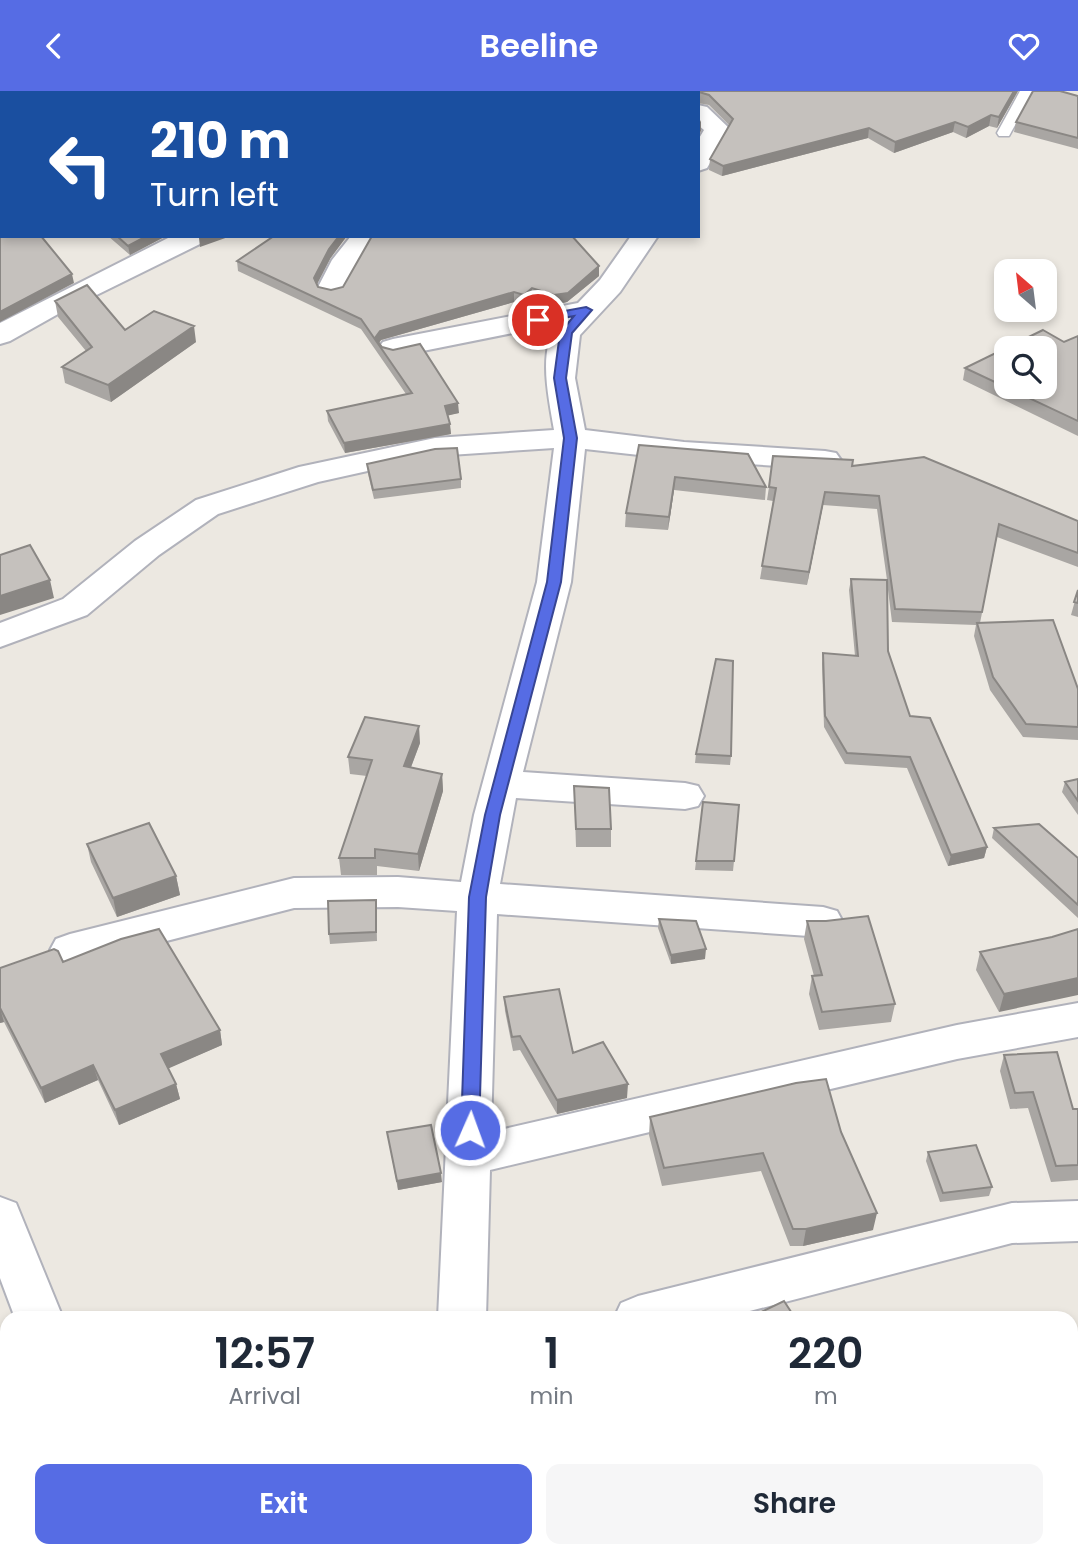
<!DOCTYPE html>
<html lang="en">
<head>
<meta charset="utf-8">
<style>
	body { margin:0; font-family:Poppins,sans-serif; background:#f6f6f7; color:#1f2937; height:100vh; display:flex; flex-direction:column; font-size:26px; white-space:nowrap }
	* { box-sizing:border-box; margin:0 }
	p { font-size:23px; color:#747a83 }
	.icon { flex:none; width:38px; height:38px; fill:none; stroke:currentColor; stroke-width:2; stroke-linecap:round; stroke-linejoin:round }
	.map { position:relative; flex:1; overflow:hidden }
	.panel { position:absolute; left:0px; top:1220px; width:1078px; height:247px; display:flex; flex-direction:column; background:#fff; border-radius:21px 21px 0 0; box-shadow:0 4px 10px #0003 }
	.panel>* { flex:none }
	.guide { position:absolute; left:0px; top:0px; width:700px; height:147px; box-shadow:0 4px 10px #0003; background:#1a4fa0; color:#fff; overflow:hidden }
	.needle { width:46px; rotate:332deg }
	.fabs { position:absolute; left:994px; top:168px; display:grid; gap:14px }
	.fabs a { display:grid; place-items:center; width:63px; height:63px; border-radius:14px; background:#fff; box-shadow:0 4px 10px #0003; font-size:35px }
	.pin { position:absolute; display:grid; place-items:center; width:60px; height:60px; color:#fff; margin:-30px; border:4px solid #fff; border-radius:50%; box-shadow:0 2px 7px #0007 }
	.me { position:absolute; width:77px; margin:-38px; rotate:2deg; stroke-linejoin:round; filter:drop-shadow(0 0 5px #0008) }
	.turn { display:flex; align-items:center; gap:24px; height:147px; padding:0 35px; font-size:32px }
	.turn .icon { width:91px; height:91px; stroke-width:2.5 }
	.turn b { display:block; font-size:49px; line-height:60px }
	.eta { display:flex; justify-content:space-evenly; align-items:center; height:119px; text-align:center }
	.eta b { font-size:42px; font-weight:600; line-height:49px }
	.action { display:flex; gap:14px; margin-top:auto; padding:14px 35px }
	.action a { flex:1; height:80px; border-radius:14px; background:#566ce4; color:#fff; font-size:28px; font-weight:600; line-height:80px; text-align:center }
	.action a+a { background:#f6f6f7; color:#1f2937 }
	header { display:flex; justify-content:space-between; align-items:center; height:91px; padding:0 35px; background:#566ce4; color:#fff; font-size:32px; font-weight:600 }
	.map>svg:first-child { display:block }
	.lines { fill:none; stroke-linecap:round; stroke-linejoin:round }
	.service-casing { stroke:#b1b2bb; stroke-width:3 }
	.minor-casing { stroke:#b1b2bb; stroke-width:4 }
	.service { fill:#fff; fill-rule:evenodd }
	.minor { fill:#fff; fill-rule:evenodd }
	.wall { fill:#a9a6a3 }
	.shaded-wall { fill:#8a8784 }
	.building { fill:#c5c1bd; stroke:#8a8784; stroke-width:2; fill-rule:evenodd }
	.route { fill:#566ce4; stroke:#384694; stroke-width:2 }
</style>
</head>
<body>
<header><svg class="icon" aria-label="back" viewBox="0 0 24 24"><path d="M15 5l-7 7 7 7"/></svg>Beeline<svg class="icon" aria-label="heart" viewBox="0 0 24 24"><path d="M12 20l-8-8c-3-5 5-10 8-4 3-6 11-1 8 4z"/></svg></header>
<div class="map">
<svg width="1078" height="1465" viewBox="0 0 1078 1465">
	<rect width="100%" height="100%" fill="#ece8e1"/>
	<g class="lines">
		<g class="service-casing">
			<path id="service" d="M 1020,0 L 1034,0 L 1009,45 L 999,45 L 997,42 Z"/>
		</g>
		<g class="minor-casing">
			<path id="minor" d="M 504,0 L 532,0 L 503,2 Z
				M 698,14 L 707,16 L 730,38 L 707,77 L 698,80 L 698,49 L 704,39 L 698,34 Z
				M 2,45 L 2,61 L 0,62 L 0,46 Z
				M 2,110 L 2,127 L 0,127 L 0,111 Z
				M 172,145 L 207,145 L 204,151 L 58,223 L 10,250 L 0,253 L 0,232 Z
				M 351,145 L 378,145 L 359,171 L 341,204 L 331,206 L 321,204 L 317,198 L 332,169 Z
				M 631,145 L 658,145 L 620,201 L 580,244 L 575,287 L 585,339 L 684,351 L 825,360 L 836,362 L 841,369 L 836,376 L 825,378 L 684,369 L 585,358 L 571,491 L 523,681 L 685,692 L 698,695 L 704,705 L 698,715 L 685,718 L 516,707 L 500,793 L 823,816 L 837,820 L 843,831 L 837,842 L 823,846 L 497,823 L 491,1041 L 957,934 L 1078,912 L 1078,946 L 957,968 L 490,1079 L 486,1227 L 438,1227 L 457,820 L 398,816 L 294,817 L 70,875 L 56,870 L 50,859 L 56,848 L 70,843 L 294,787 L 398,786 L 461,791 L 474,724 L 537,491 L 554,357 L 435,365 L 318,391 L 218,423 L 159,464 L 87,524 L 0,556 L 0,532 L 63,508 L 135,450 L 196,409 L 299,376 L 435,347 L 554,339 C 549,309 537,258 558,233 L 393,266 L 383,263 L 378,257 L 383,251 L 393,248 L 578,212 L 600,189 Z
				M 0,1106 L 16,1112 L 63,1227 L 15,1227 L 0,1187 Z
				M 1078,1110 L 1078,1150 L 1012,1152 L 723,1227 L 614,1227 L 621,1212 L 638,1205 L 1012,1112 Z
				M 93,1460 L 145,1460 L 146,1465 L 94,1465 Z
				M 470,1460 L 522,1460 L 524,1465 L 472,1465 Z"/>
		</g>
		<use href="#service" class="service"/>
		<use href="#minor" class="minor"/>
	</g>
	<path class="wall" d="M 589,0 L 1018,0 L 997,37 L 989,35 L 966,47 L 953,41 L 894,62 L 868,47 L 722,85 L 709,79 L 710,68 L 729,34 L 709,14 L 698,12 L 698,2 L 591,2 Z
		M 1078,5 L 1078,58 L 1014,41 L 1016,31 Z
		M 108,145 L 166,145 L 130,164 Z
		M 330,168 L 317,193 L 318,196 L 331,199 L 599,185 L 567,211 L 554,214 L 532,206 L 524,213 L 514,211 L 381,249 L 379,252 L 382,256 L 459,322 L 448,324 L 451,343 L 345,362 L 328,330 L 327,320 L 406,303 L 361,238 L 238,180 L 237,170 Z
		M 55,210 L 125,239 L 196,251 L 111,311 L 65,292 L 62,276 L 86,260 L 58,226 Z
		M 1078,245 L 1078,345 L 963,289 L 965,277 L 1064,251 Z
		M 639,354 L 766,396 L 765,409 L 674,399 L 668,439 L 625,436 L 626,422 Z
		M 367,373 L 461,388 L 461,397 L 374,408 L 368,383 Z
		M 852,375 L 1078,430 L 1078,476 L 997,446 L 980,532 L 1078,598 L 1078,649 L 1023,646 L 990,599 L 974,545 L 976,534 L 892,531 L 887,491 L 888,560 L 910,625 L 987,756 L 984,767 L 948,775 L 907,677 L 845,673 L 824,636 L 822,573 L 823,562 L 855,565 L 849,499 L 851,488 L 887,489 L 877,418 L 823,414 L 807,494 L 760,488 L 773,410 L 767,409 L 769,396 Z
		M 1078,499 L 1078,526 L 1071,524 Z
		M 420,652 L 411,676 L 442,683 L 443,700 L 419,780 L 377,775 L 377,784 L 341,784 L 339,767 L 367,685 L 350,683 L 348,666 Z
		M 696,663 L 731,665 L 730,674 L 695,672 Z
		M 1078,688 L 1078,724 L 1062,701 L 1065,691 Z
		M 574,695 L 611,738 L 611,756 L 576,756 Z
		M 703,711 L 734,770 L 733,780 L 695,779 Z
		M 994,737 L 1078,767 L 1078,827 L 992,747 Z
		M 87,753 L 176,785 L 180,804 L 117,826 L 91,771 Z
		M 376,809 L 377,850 L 330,853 L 329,843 Z
		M 659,828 L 705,868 L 671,873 L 658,837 Z
		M 807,830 L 895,913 L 891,931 L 819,939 L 809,903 L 812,885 L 814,885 L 804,848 Z
		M 1052,846 L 999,921 L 976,879 L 980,861 Z
		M 63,871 L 220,939 L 222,954 L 168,977 L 176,993 L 180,1008 L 119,1034 L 98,989 L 45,1012 L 4,931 L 0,932 L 0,877 Z
		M 504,906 L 573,962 L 627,1007 L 557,1023 L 520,959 L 513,960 L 505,920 Z
		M 1004,964 L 1073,1018 L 1078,1018 L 1078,1089 L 1051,1091 L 1028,1017 L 1010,1018 L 1000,980 Z
		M 650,1026 L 841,1041 L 873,1139 L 803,1155 L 790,1155 L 761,1080 L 662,1095 L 649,1044 Z
		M 387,1041 L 442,1091 L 398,1099 Z
		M 928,1061 L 992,1096 L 989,1105 L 940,1111 L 926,1070 Z
		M 943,1460 L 1017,1460 L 1019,1465 L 941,1465 Z"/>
	<path class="shaded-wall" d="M 486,0 L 502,0 L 501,2 L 482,2 Z
		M 1014,0 L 1018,0 L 997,37 L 999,26 Z
		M 991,24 L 989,35 L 966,47 L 968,36 Z
		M 701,29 L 701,40 L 698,44 L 698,35 Z
		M 955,31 L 953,41 L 894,62 L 895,51 Z
		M 869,37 L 868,47 L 722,85 L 723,75 Z
		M 147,145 L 166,145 L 130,164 L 128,155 Z
		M 204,145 L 231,145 L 200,156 L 199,147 Z
		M 339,145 L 347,145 L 330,168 L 315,197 L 314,187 L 329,158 Z
		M 599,175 L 599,185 L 567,211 L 554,214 L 554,204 Z
		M 72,183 L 74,192 L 0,231 L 0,221 Z
		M 532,197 L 532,206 L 524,213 L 524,204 Z
		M 514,201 L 514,211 L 381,249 L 378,253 L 375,247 L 380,240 Z
		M 194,235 L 196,251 L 111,311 L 108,294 Z
		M 458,312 L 459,322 L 446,325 L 445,315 Z
		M 450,333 L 451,343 L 345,362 L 344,352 Z
		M 675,386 L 674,399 L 668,439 L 669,426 Z
		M 825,401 L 823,414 L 807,494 L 809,481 Z
		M 50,489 L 54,507 L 0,524 L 0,505 Z
		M 419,635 L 420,652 L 405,692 L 404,675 Z
		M 442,683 L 443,700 L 419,780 L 418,763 Z
		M 987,756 L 984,767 L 948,775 L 951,764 Z
		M 176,785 L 180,804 L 117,826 L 113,807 Z
		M 706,858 L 705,868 L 671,873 L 671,864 Z
		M 1078,887 L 1078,904 L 999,921 L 1004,903 Z
		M 0,917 L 4,931 L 0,932 Z
		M 220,939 L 222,954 L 165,979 L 161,963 Z
		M 93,974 L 98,989 L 45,1012 L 41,997 Z
		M 176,993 L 180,1008 L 119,1034 L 115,1019 Z
		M 628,993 L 627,1007 L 557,1023 L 557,1009 Z
		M 441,1082 L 442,1091 L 398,1099 L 397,1090 Z
		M 877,1122 L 873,1139 L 803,1155 L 806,1138 Z"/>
	<path class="building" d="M 77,0 L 486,0 L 482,2 L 79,2 Z
		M 598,0 L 1014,0 L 999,26 L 991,24 L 968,36 L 955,31 L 895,51 L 869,37 L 723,75 L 710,68 L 733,28 L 709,4 L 699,1 L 600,2 Z
		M 1033,0 L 1060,0 L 1078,5 L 1078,47 L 1016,31 Z
		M 0,120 L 2,120 L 2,145 L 41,145 L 72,183 L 0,221 Z
		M 117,145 L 147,145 L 128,155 Z
		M 274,145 L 339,145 L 329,158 L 314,187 L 318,196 L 331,199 L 343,196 L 372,145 L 572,145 L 599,175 L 568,202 L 554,204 L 532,197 L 524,204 L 514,201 L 380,240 L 375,247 L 382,256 L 393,259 L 420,253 L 458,312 L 445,315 L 450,333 L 344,352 L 327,320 L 412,302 L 361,228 L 237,170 Z
		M 87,194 L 125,239 L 154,220 L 194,235 L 108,294 L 62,276 L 92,256 L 55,210 Z
		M 1043,239 L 1064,251 L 1078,245 L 1078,330 L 965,277 ZM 1006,257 L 1045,257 L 1045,296 L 1006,296 Z
		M 639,354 L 748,363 L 766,396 L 675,386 L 669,426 L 626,422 Z
		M 457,357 L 461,388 L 373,399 L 367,373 L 435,358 Z
		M 773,365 L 853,369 L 852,375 L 924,366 L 1078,430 L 1078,462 L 999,433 L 982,521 L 895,518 L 879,405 L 825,401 L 809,481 L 762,475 L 776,397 L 769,396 Z
		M 30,454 L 50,489 L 0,505 L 0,464 Z
		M 851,488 L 887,489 L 888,560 L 910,625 L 930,627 L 987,756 L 951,764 L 910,666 L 847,662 L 825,625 L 823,562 L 858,565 Z
		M 1078,499 L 1078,512 L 1074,511 Z
		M 1053,529 L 1078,598 L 1078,636 L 1026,633 L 993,586 L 977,532 Z
		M 716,568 L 733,570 L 731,665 L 696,663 Z
		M 365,626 L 419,635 L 404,675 L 442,683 L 418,763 L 375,758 L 375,767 L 339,767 L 372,669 L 348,666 Z
		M 1078,688 L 1078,710 L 1065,691 Z
		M 574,695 L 609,697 L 611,738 L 576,738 Z
		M 703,711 L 739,714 L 734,770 L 696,770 Z
		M 149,732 L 176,785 L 113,807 L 87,753 Z
		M 1039,733 L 1078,767 L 1078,814 L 994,737 Z
		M 376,809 L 376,841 L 329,843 L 328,810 Z
		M 868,825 L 895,913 L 822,921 L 812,885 L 822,884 L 807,830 L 826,830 Z
		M 659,828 L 696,830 L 706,858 L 671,864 Z
		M 159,838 L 220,939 L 161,963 L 176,993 L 115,1019 L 93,974 L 41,997 L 0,917 L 0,877 L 54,858 L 58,860 L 63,871 L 121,848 Z
		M 1078,838 L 1078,887 L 1004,903 L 980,861 L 1052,846 Z
		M 559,898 L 573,962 L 603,951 L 628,993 L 557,1009 L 520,945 L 512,946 L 504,906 Z
		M 1057,961 L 1073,1018 L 1078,1018 L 1078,1074 L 1056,1075 L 1033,1001 L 1015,1002 L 1004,964 Z
		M 826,988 L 841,1041 L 877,1122 L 806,1138 L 793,1138 L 763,1062 L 664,1077 L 650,1026 L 796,992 Z
		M 431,1034 L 441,1082 L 397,1090 L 387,1041 Z
		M 976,1054 L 992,1096 L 943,1102 L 928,1061 Z
		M 784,1210 L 795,1227 L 749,1227 Z
		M 946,1460 L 1017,1460 L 1019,1465 L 948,1465 Z"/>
	<path class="route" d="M 586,216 L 592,219 L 572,242 L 566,287 L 577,347 L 561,491 L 500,724 L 486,806 L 479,1039 L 476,1044 L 470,1046 L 463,1044 L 461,1039 L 469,806 L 485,724 L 547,491 L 564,347 L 554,287 L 560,242 L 574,225 L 538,232 L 532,229 L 538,225 Z"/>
</svg>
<div class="fabs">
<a><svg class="needle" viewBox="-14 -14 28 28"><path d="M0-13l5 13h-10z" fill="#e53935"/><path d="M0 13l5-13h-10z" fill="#747a83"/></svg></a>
<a><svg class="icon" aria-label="search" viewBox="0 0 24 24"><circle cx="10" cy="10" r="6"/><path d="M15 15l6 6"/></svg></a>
</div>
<div class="pin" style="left:538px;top:229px;background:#d93025"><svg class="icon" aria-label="arrive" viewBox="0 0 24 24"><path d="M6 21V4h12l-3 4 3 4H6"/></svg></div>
<svg class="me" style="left:470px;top:1039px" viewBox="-20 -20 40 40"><circle r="17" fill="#566ce4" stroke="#fff" stroke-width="3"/><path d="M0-11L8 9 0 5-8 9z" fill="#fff"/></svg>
<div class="guide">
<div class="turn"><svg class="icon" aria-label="left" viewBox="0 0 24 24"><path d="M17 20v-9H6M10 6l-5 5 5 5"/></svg><div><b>210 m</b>Turn left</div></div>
</div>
<section class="panel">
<div class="eta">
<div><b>12:57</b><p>Arrival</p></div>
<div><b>1</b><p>min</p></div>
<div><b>220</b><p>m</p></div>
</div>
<div class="action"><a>Exit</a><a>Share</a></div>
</section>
</div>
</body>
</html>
